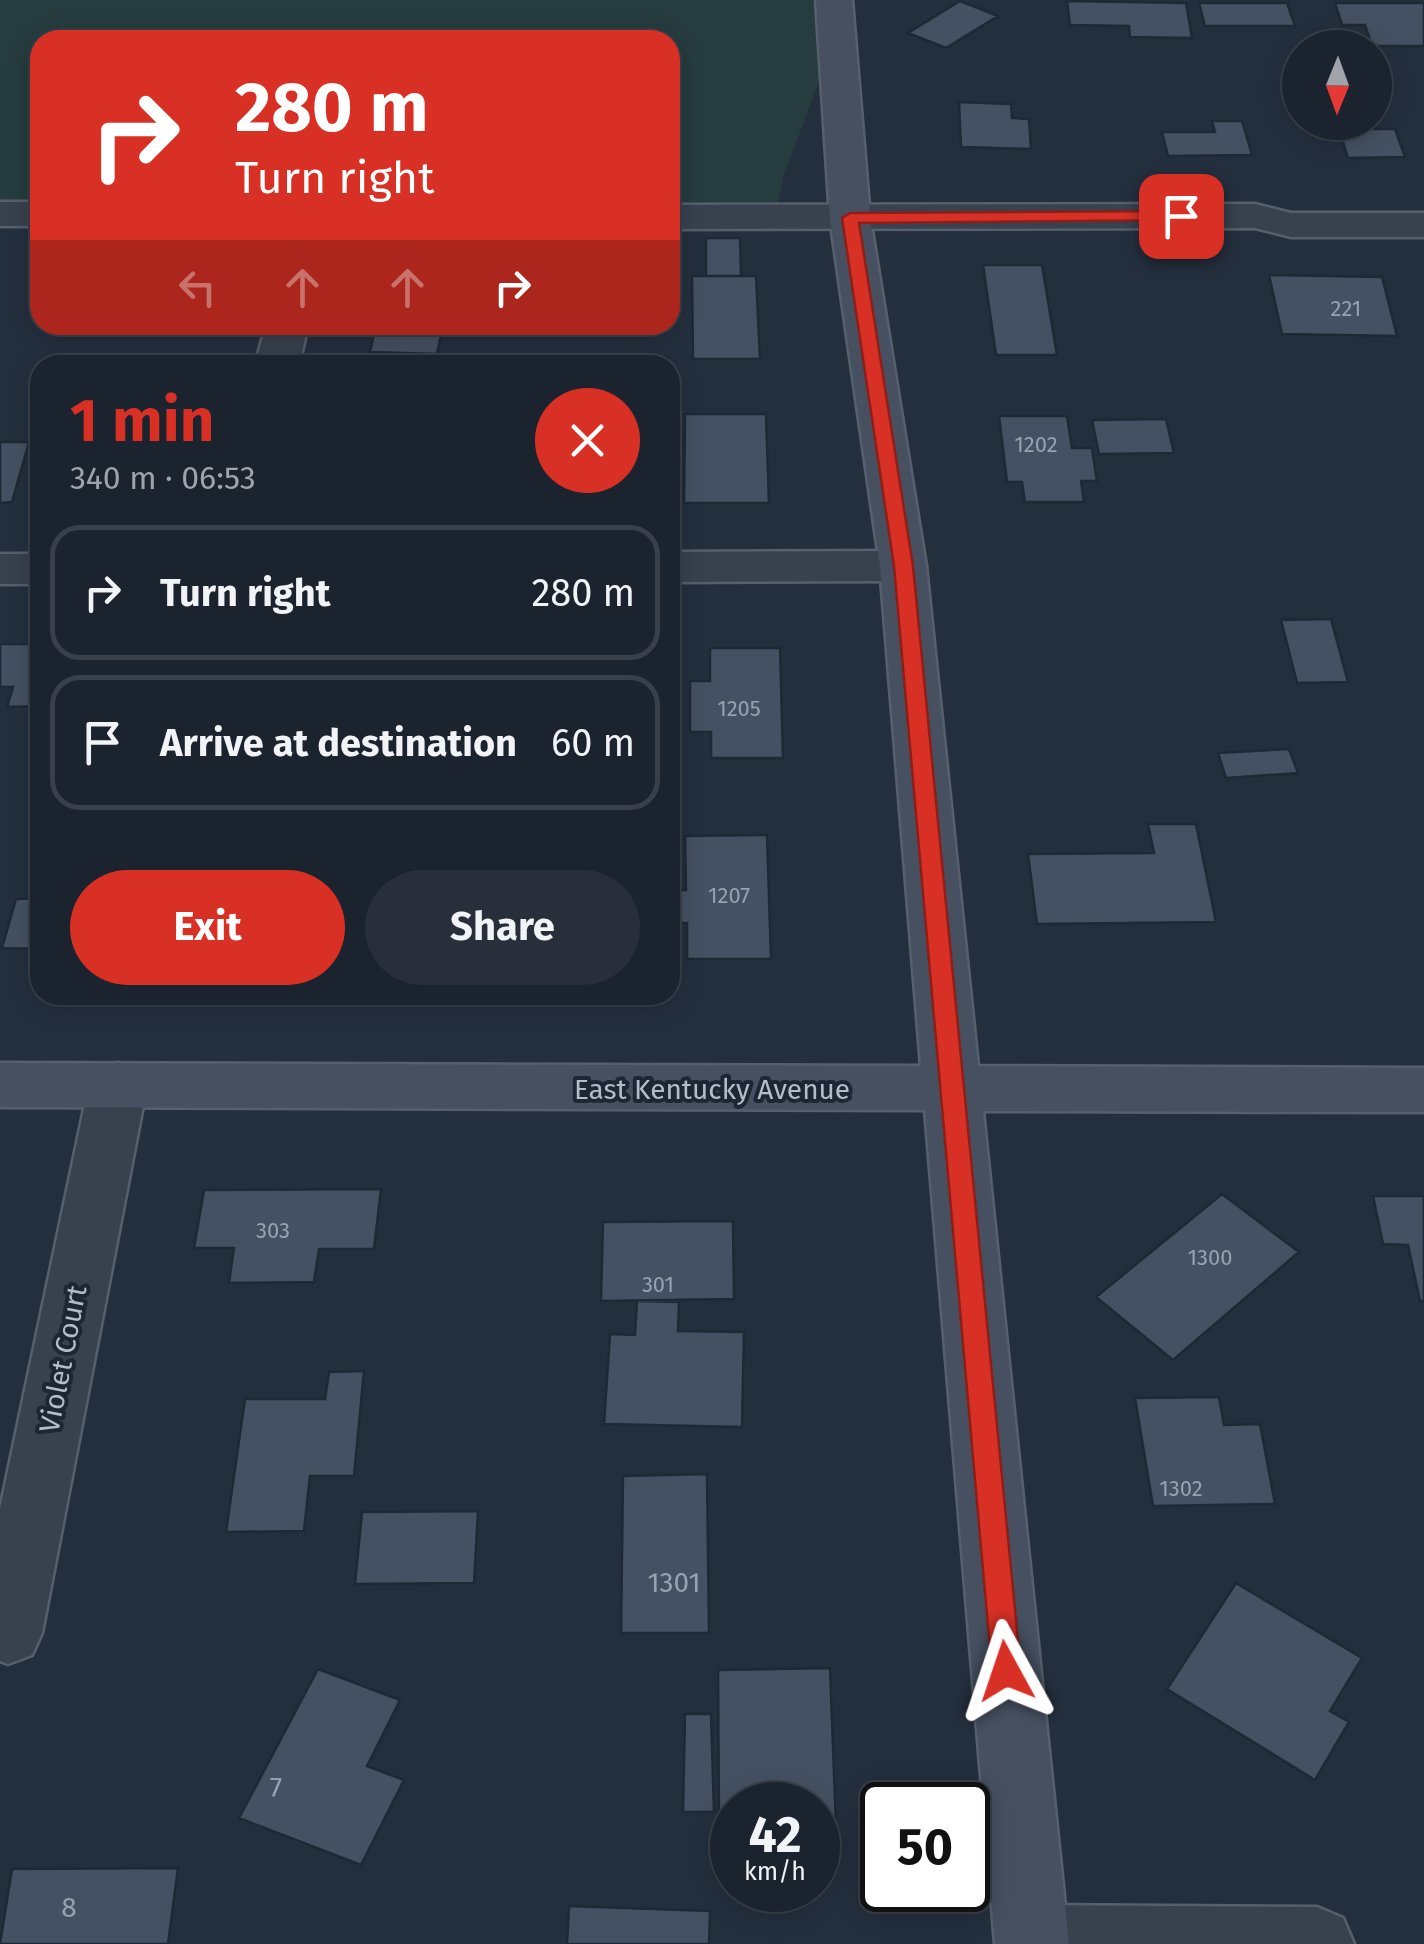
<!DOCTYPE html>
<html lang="en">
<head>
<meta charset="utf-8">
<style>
	body { margin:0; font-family:"Fira Sans",sans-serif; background:#282f3a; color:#f1f3f6; height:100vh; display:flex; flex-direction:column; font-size:38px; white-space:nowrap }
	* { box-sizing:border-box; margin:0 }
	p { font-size:32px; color:#a0a4aa }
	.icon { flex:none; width:55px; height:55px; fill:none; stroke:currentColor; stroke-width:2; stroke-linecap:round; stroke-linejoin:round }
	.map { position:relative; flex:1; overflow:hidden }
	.details { position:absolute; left:30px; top:355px; width:650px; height:650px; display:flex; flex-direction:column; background:#1b232e; border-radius:30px; box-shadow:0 5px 25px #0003,0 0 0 2px #39404a }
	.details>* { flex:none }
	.hud { position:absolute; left:30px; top:30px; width:650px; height:305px; border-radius:30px; box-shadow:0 5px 25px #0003,0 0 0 2px #39404a; background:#d93025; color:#fff; overflow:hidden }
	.needle { width:65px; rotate:181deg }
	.fabs { position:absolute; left:1282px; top:30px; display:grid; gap:20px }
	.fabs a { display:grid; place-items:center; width:110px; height:110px; border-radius:50%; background:#1b232e; box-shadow:0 5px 25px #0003,0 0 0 2px #39404a; font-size:50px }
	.speed { position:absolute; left:710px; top:1782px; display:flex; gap:20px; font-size:50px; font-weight:700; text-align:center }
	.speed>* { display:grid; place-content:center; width:130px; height:130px; border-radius:50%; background:#1b232e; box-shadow:0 5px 25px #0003,0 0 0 2px #39404a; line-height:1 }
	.speed small { font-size:25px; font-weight:400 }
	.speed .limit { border:5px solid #111; border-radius:15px; background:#fff; color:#111 }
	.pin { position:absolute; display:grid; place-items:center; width:85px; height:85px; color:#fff; margin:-42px; border-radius:20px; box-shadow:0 5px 15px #0006 }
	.me { position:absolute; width:110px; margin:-55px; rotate:355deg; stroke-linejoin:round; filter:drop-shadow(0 0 8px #0008) }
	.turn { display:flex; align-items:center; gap:35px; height:210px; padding:0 40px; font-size:45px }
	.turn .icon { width:130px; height:130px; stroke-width:2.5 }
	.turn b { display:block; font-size:70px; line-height:85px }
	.lanes { display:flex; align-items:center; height:95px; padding:0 40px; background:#0003; justify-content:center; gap:50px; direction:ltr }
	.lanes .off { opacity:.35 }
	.round { display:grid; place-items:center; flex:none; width:105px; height:105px; border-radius:52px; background:#282f3a }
	.headline { display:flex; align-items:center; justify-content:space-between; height:170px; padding:0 40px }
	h1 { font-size:60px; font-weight:700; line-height:75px; color:#d93025 }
	.button { display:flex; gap:20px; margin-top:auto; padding:20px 40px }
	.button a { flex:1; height:115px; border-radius:60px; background:#d93025; color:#fff; font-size:40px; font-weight:700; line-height:115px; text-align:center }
	.button a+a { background:#282f3a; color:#f1f3f6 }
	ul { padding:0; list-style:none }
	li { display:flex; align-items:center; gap:30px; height:135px; margin:0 20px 15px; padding:0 20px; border:5px solid #39404a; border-radius:30px }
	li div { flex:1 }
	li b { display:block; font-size:38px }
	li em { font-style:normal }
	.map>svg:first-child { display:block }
	.green { fill:#263c3f }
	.building { fill:#455162; stroke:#1f2835; stroke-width:2.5 }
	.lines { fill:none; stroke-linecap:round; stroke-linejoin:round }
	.street-casing { stroke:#565f6c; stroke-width:5 }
	.secondary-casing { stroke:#565f6c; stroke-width:5 }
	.street { fill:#38414e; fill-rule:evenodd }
	.secondary { fill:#465061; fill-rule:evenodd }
	.route { fill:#d93025; stroke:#8d1f18; stroke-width:2.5 }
	.labels { text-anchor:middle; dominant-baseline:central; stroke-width:8; stroke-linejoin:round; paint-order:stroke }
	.number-label { font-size:22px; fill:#98a1af }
	.street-label { font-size:28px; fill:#b4bcc9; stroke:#1d2633 }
	.near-number-label { font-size:28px; fill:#98a1af }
</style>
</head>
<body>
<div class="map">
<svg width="1424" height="1944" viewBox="0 0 1424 1944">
	<rect width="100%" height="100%" fill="#242f3e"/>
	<path class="green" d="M 0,0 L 817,0 L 822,73 L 783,178 L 777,206 L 670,205 L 670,40 L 40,40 L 40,202 L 0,202 Z"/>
	<path class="building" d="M 960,1 L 998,16 L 946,48 L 908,33 Z
		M 1067,1 L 1186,3 L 1192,38 L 1130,37 L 1129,26 L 1070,25 Z
		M 1199,3 L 1287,3 L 1295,26 L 1205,26 Z
		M 1335,3 L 1424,3 L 1424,46 L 1372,46 L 1365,25 L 1342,25 Z
		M 959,102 L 1011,104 L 1012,118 L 1029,119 L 1031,149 L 961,147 Z
		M 1212,121 L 1242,121 L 1252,155 L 1168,156 L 1162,132 L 1215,132 Z
		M 1339,129 L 1395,129 L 1405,157 L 1348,158 Z
		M 706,238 L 740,238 L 741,276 L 706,276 Z
		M 983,265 L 1042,265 L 1057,355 L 996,355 Z
		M 1269,275 L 1382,277 L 1397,336 L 1282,334 Z
		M 692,276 L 756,276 L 760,359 L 693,359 Z
		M 376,325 L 465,325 L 464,330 L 442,330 L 437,354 L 370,352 Z
		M 685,414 L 766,414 L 769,503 L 684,503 Z
		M 999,416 L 1067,416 L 1072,448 L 1092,448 L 1097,481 L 1081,481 L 1084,502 L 1025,502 L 1022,482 L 1007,482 Z
		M 1166,419 L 1174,453 L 1099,454 L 1092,420 Z
		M 0,442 L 29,442 L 12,502 L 0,503 Z
		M 1331,619 L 1348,682 L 1297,683 L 1281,620 Z
		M 0,644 L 40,644 L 40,706 L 7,707 L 13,687 L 0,687 Z
		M 710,648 L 780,648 L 783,758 L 711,758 L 711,732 L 690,732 L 690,681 L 710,681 Z
		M 1289,749 L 1298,773 L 1226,778 L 1218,753 Z
		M 1148,824 L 1196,824 L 1216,922 L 1037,924 L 1028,854 L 1154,853 Z
		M 767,835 L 771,959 L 687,959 L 687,923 L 670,923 L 670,890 L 686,890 L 685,836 Z
		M 16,899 L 40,898 L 40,949 L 2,948 Z
		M 381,1189 L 374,1249 L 319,1249 L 314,1282 L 229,1283 L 234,1248 L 194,1248 L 204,1190 Z
		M 1222,1194 L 1299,1252 L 1173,1360 L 1096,1297 Z
		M 1373,1196 L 1424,1196 L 1424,1301 L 1420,1301 L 1408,1245 L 1383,1244 Z
		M 733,1221 L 734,1299 L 601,1301 L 603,1222 Z
		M 637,1301 L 679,1302 L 678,1331 L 744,1332 L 742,1427 L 604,1424 L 610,1334 L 635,1335 Z
		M 364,1371 L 354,1476 L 310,1476 L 304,1531 L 226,1532 L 245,1399 L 325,1399 L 329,1372 Z
		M 1219,1397 L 1224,1425 L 1260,1424 L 1275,1504 L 1153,1506 L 1135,1398 Z
		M 707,1474 L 709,1633 L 621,1633 L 623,1476 Z
		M 478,1511 L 474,1583 L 355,1584 L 362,1512 Z
		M 1236,1583 L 1362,1658 L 1330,1711 L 1349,1722 L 1315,1780 L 1167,1689 Z
		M 830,1668 L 836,1825 L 818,1825 L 818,1805 L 732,1805 L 732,1826 L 719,1826 L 718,1670 Z
		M 318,1669 L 400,1700 L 367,1766 L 404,1780 L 361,1865 L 239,1818 Z
		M 685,1714 L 711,1714 L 714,1812 L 683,1812 Z
		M 178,1868 L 168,1944 L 0,1944 L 12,1869 Z
		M 569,1906 L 710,1911 L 709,1944 L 567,1944 Z"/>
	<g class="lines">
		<g class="street-casing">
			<path id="street" d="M 0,202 L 40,202 L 40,226 L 0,226 Z
				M 1255,204 L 1291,213 L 1424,213 L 1424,237 L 1291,237 L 1255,228 L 670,229 L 670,205 Z
				M 266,325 L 308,325 L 299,365 L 255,365 Z
				M 903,551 L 920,555 L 926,566 L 920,577 L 903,581 L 670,582 L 670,552 Z
				M 0,554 L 40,554 L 40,584 L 0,584 Z
				M 118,1063 L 138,1069 L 147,1085 L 42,1633 L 32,1655 L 8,1664 L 0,1661 L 0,1509 L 89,1085 L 98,1069 Z
				M 1032,1905 L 1317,1907 L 1343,1918 L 1354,1944 L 996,1944 L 1006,1916 Z"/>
		</g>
		<g class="secondary-casing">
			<path id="secondary" d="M 816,0 L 852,0 L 870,218 L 926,566 L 978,1066 L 1424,1068 L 1424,1112 L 983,1111 L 1069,1944 L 995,1944 L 925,1110 L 0,1107 L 0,1063 L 921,1066 L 880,566 L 830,218 Z"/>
		</g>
		<use href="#street" class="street"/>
		<use href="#secondary" class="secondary"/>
	</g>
	<path class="route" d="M 1181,211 L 1187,213 L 1187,220 L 859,223 L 913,566 L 1021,1671 L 1017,1680 L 1006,1684 L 996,1680 L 992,1671 L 894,566 L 842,218 L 850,213 Z"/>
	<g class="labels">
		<g class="number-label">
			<text x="1346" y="308">221</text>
			<text x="1036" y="444">1202</text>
			<text x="739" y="708">1205</text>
			<text x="729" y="895">1207</text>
			<text x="273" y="1230">303</text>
			<text x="1210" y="1257">1300</text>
			<text x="658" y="1284">301</text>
			<text x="1181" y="1488">1302</text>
		</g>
		<g class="street-label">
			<text x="712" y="1089">East Kentucky Avenue</text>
			<text transform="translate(63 1359) rotate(-79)">Violet Court</text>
		</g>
		<g class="near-number-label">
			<text x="674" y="1582">1301</text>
			<text x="276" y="1787">7</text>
			<text x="69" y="1907">8</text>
		</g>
	</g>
</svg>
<div class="fabs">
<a><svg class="needle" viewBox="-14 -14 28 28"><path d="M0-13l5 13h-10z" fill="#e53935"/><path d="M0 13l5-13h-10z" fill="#a0a4aa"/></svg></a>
</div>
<div class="speed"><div>42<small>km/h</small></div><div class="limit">50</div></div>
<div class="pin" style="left:1181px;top:216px;background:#d93025"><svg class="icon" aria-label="arrive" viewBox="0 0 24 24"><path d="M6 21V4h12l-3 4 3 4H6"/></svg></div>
<svg class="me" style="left:1006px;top:1671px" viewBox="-20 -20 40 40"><path d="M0-17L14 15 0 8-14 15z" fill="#d93025" stroke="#fff" stroke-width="4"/></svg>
<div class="hud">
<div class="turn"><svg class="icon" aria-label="right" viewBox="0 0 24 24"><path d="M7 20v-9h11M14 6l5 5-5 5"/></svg><div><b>280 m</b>Turn right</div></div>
<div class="lanes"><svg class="icon off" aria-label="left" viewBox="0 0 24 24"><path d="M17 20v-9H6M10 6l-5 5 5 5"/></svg><svg class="icon off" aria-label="ahead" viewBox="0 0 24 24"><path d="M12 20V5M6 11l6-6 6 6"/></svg><svg class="icon off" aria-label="ahead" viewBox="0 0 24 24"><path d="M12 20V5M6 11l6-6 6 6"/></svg><svg class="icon" aria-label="right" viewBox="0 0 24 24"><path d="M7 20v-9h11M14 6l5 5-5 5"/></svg></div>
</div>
<section class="details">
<div class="headline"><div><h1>1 min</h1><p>340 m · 06:53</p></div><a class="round" style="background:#d93025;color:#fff"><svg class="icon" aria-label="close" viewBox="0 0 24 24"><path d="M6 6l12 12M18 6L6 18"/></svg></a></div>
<ul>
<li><svg class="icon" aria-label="right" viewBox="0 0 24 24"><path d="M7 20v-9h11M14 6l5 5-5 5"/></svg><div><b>Turn right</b></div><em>280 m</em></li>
<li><svg class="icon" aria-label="arrive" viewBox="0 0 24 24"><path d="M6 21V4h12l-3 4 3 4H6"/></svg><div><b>Arrive at destination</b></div><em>60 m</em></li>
</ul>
<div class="button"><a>Exit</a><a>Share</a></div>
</section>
</div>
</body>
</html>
